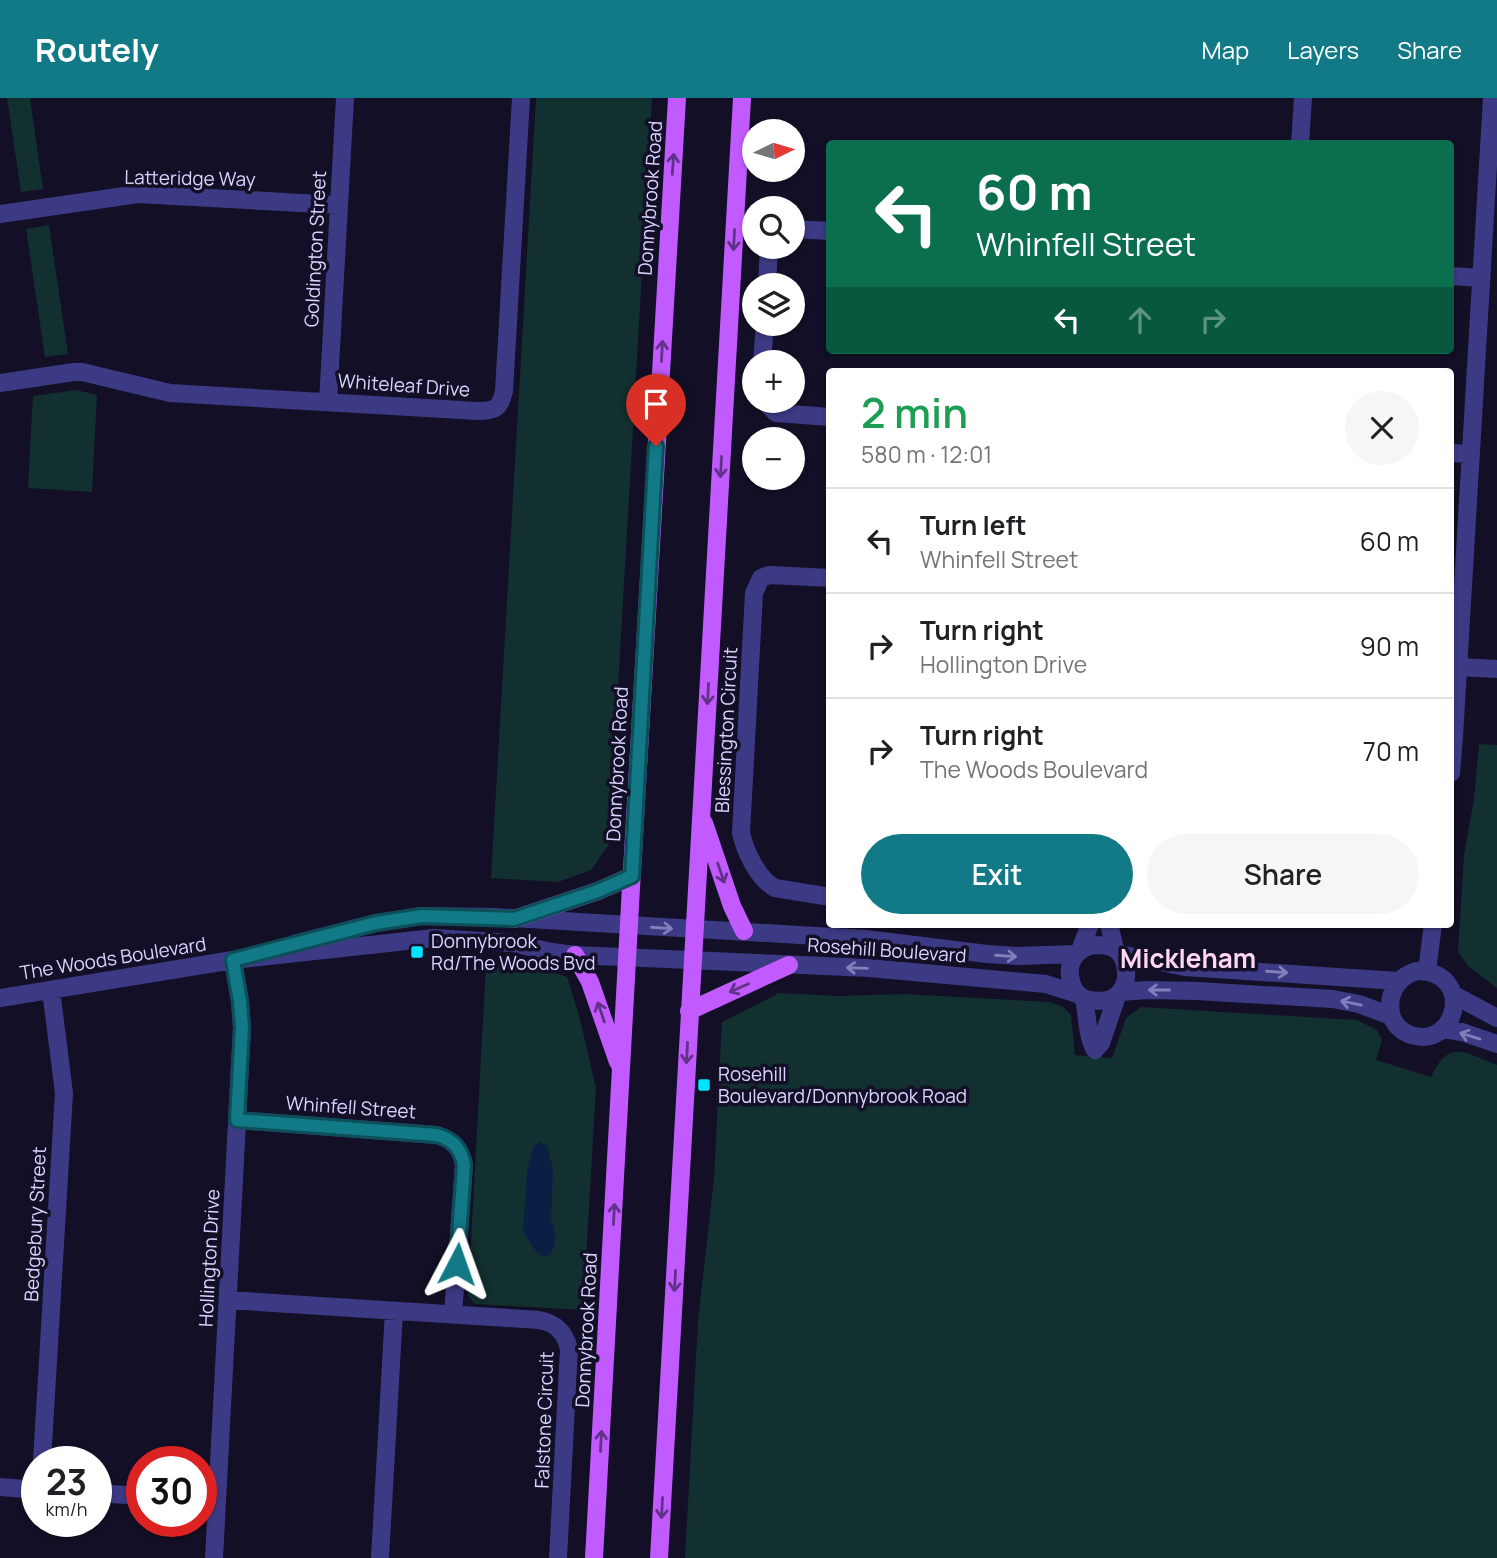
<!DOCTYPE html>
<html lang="en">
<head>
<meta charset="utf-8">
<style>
	body { margin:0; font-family:Manrope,sans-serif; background:#f6f6f6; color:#202124; height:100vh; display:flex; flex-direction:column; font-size:26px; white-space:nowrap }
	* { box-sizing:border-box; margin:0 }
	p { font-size:23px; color:#757577 }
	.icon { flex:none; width:38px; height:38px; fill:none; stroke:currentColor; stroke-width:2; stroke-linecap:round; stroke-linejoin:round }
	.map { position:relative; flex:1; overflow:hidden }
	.panel { position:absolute; left:826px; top:270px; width:628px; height:560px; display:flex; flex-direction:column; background:#fff; border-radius:7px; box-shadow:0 2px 5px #0004 }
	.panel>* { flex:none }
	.guide { position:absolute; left:826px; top:42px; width:628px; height:214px; border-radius:7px; box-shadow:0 2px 5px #0004; background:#0b6e4f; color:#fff; overflow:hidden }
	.needle { width:46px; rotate:85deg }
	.controls { position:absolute; left:742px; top:21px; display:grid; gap:14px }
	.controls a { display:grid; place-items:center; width:63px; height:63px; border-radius:50%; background:#fff; box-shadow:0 2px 5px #0004; font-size:35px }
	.speed { position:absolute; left:21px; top:1348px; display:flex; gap:14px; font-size:35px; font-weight:700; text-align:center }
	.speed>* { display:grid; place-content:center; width:91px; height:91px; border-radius:50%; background:#fff; box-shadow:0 2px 5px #0004; line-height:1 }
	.speed small { font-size:18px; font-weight:400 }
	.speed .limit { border:10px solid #d22; background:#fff; color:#111 }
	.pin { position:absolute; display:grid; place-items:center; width:60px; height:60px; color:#fff; margin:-72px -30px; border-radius:50% 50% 50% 0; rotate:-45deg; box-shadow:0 0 7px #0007 }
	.pin .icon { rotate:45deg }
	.me { position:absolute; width:77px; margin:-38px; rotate:4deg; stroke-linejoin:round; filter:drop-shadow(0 0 5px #0008) }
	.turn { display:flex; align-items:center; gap:24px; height:147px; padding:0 35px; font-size:32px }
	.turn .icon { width:91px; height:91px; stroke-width:2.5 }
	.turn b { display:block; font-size:49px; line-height:60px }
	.lanes { display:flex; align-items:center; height:66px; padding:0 35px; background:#0003; justify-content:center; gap:35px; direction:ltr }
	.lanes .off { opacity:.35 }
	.round { display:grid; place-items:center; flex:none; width:74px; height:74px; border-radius:37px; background:#f6f6f6 }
	.overview { display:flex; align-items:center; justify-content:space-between; height:119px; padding:0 35px }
	h1 { font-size:42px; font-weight:600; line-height:52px; color:#1e9e55 }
	.cta { display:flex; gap:14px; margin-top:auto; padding:14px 35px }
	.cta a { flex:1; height:80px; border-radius:42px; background:#127987; color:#fff; font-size:28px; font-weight:600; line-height:80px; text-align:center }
	.cta a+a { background:#f6f6f6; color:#202124 }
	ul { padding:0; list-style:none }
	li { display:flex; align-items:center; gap:21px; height:105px; padding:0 35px; border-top:2px solid #e0e0e0 }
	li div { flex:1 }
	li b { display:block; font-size:26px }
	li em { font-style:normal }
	header { display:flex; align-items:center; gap:42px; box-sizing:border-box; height:98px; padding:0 35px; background:#127987; color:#fff }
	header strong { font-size:33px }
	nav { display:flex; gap:38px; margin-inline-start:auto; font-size:24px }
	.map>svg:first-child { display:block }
	.green { fill:#12302f }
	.water { fill:#0a1f44 }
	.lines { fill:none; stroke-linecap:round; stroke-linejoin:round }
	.minor { stroke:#3d3a85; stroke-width:18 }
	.major { stroke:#c25bff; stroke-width:18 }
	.oneway { stroke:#623188 }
	.oneway2 { stroke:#837fbc }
	.route-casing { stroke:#0c4f58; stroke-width:18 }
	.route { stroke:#127987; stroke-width:12 }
	.poi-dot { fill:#00e5ff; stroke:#130f26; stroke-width:2.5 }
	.labels { text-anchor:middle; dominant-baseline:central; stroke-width:7; stroke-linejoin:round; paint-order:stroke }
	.street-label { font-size:19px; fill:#d9d4ff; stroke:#130f26 }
	.poi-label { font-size:19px; fill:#d9d4ff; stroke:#130f26; text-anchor:start }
	.district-label { font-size:26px; font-weight:bold; fill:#ffd6f0; stroke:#130f26 }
</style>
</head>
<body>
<header>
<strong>Routely</strong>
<nav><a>Map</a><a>Layers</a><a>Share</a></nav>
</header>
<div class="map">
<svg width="1497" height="1460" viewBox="0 0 1497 1460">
	<rect width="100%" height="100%" fill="#130f26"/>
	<path class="green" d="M 7,0 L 30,0 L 43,91 L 21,94 Z
		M 536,0 L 652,0 L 609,746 L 591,772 L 558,784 L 491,780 Z
		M 49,127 L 68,256 L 45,259 L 26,131 Z
		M 76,292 L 97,297 L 92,394 L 28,390 L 33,298 Z
		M 1479,646 L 1497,647 L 1497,890 L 1469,869 L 1458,854 L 1464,757 L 1474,701 Z
		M 486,867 L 542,870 L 567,879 L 579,917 L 596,990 L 583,1212 L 475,1206 L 468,1198 Z
		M 779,895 L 838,898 L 904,896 L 1050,904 L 1063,909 L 1071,917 L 1075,957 L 1112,960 L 1126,920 L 1141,909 L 1357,922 L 1377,932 L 1382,942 L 1376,962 L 1431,979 C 1449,940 1465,955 1497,967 L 1497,1460 L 685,1460 L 698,1223 L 714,1081 L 722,924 Z"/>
	<path class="water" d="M 540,1044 L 547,1048 L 553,1071 L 551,1123 C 558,1134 556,1146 550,1157 L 542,1158 L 534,1151 L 523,1133 L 527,1073 L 533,1049 Z"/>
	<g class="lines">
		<path class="minor" d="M 1300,46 L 1303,0
			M 0,116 L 138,96 L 338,107
			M 793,131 L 830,133
			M 1451,178 L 1480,180
			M 767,187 L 769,149
			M 762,264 L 765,226
			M 0,285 L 74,274 L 82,274 L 170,295 L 478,313 C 496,313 500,310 504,293 L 521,0
			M 764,303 L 776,315 L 830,319
			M 328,304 L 345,0
			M 1451,355 L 1470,356
			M 830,480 L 769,477 L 761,480 L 754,495 L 741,735 C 745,753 758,781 775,790 L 830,799
			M 1458,569 L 1497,571
			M 1451,675 L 1454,639 L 1492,0
			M 1109,826 L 1115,851
			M 294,846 L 376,825 L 422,818 L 494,819 L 866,841 L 987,856 L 1018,858 L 1075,856
			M 1094,847 C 1101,847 1109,847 1115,851 C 1128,860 1130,884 1119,895 C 1111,905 1088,905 1079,897 C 1075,894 1072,887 1071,883 C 1066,864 1077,850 1094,847 Z
			M 1081,850 L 1090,826
			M 1120,856 L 1185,869 L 1398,883
			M 1417,873 C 1475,873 1458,952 1411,937 C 1403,934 1395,928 1392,919 C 1386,898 1396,879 1417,873 Z
			M 1427,873 L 1433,826
			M 1120,894 L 1148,892 L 1197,893 L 1333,901 L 1359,906 L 1391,918
			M 1454,897 L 1497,920
			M 0,900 L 233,862 L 434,840 L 512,845 L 552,854 L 575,857 L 869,870 L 1046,886 L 1077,896
			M 1084,900 C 1087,915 1087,939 1095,952 L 1101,945 L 1117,898
			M 1443,931 L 1462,934 L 1497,946
			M 237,1022 L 437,1037 C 453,1042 461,1050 464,1067 L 453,1216
			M 228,1202 L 539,1222 C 556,1225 565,1234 569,1251 L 558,1460
			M 42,1363 L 64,995 L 51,892
			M 0,1389 L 37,1392
			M 96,1395 L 142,1398
			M 214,1460 L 242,930 L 240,904 L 233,862
			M 380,1460 L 394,1213"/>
		<path class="major" d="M 704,725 L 732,808 L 744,833
			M 514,821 L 598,793 L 632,778
			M 575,857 L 590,884 L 618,964
			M 689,913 L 789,867
			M 594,1460 L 630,807 L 677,0
			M 659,1460 L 742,0"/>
	</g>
	<defs><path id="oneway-shaft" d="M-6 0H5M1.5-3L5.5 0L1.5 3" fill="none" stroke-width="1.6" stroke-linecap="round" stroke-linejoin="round" transform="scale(1.75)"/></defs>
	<g class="oneway">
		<use href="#oneway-shaft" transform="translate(673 66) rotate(-86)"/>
		<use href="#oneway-shaft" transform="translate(734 142) rotate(93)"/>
		<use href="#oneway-shaft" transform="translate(662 253) rotate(-87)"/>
		<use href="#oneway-shaft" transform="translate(721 369) rotate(93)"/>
		<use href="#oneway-shaft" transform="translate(708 596) rotate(93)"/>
		<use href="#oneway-shaft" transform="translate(721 775) rotate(71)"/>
		<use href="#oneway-shaft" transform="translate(739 890) rotate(156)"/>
		<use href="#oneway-shaft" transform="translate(601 914) rotate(-109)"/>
		<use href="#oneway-shaft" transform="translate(687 955) rotate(93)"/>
		<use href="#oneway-shaft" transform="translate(614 1116) rotate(-87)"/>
		<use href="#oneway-shaft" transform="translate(675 1183) rotate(93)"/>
		<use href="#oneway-shaft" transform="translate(601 1343) rotate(-87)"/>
		<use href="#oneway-shaft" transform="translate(662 1410) rotate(93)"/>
	</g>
	<g class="oneway2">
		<use href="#oneway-shaft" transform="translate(662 830) rotate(4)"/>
		<use href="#oneway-shaft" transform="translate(1006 858) rotate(4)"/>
		<use href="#oneway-shaft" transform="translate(857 870) rotate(-178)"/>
		<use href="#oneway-shaft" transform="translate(1277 874) rotate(4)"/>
		<use href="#oneway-shaft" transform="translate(1159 892) rotate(-180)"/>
		<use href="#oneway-shaft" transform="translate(1351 905) rotate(-168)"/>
		<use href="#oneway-shaft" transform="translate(1470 938) rotate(-163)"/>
	</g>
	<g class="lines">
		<g class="route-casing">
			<path id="route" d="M 457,1166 L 464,1067 C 461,1050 453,1042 437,1037 L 237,1022 L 242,930 L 240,904 L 233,862 L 376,825 L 422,818 L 514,821 L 598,793 L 632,778 L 656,348"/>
		</g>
		<use href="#route" class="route"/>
	</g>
	<g class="poi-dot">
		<rect x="410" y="847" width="14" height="14" rx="3.5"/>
		<rect x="697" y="980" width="14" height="14" rx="3.5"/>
	</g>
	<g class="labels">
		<g class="street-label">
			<text transform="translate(190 80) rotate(1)">Latteridge Way</text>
			<text transform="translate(650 100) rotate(-86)">Donnybrook Road</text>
			<text transform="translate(315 151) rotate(-87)">Goldington Street</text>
			<text transform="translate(404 287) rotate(4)">Whiteleaf Drive</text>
			<text transform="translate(726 632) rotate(-87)">Blessington Circuit</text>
			<text transform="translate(617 666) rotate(-87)">Donnybrook Road</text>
			<text transform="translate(887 852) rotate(4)">Rosehill Boulevard</text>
			<text transform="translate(113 860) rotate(-9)">The Woods Boulevard</text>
			<text transform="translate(351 1009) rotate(4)">Whinfell Street</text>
			<text transform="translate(35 1126) rotate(-87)">Bedgebury Street</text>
			<text transform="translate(209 1160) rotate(-87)">Hollington Drive</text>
			<text transform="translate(586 1232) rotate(-87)">Donnybrook Road</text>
			<text transform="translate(544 1322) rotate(-88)">Falstone Circuit</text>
		</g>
		<g class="poi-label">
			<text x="431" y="843">Donnybrook<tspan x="431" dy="22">Rd/The Woods Bvd</tspan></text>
			<text x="718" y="976">Rosehill<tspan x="718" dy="22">Boulevard/Donnybrook Road</tspan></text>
		</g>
		<g class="district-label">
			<text x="1188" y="860">Mickleham</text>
		</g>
	</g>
</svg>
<div class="controls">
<a><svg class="needle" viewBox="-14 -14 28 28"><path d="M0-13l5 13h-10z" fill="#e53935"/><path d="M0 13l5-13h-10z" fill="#757577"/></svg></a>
<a><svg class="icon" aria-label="search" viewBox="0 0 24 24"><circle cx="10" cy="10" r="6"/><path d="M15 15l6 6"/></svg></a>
<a><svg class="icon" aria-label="layers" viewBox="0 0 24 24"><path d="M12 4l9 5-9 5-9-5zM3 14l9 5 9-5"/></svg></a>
<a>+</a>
<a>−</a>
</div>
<div class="speed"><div>23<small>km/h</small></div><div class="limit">30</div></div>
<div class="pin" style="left:656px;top:348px;background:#d93025"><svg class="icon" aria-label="arrive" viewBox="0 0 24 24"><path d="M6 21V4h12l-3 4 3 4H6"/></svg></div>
<svg class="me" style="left:457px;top:1166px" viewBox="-20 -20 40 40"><path d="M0-17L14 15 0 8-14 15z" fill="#127987" stroke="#fff" stroke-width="4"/></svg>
<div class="guide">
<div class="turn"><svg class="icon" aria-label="left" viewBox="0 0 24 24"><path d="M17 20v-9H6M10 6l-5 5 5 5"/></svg><div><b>60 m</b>Whinfell Street</div></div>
<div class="lanes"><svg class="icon" aria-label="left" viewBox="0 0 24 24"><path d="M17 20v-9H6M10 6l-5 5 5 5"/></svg><svg class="icon off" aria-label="ahead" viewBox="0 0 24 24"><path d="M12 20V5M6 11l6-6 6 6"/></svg><svg class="icon off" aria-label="right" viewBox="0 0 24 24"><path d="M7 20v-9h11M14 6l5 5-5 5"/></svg></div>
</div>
<section class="panel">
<div class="overview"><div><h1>2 min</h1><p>580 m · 12:01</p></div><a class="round"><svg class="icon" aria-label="close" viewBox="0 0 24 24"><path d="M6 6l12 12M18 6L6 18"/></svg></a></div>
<ul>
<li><svg class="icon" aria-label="left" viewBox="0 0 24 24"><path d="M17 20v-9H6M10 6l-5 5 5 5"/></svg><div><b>Turn left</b><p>Whinfell Street</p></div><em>60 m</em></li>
<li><svg class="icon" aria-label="right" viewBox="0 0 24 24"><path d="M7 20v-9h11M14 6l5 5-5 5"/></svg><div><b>Turn right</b><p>Hollington Drive</p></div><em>90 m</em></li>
<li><svg class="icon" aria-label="right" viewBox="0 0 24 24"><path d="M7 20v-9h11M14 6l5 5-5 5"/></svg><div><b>Turn right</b><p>The Woods Boulevard</p></div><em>70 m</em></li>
</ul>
<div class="cta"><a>Exit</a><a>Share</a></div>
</section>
</div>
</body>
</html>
